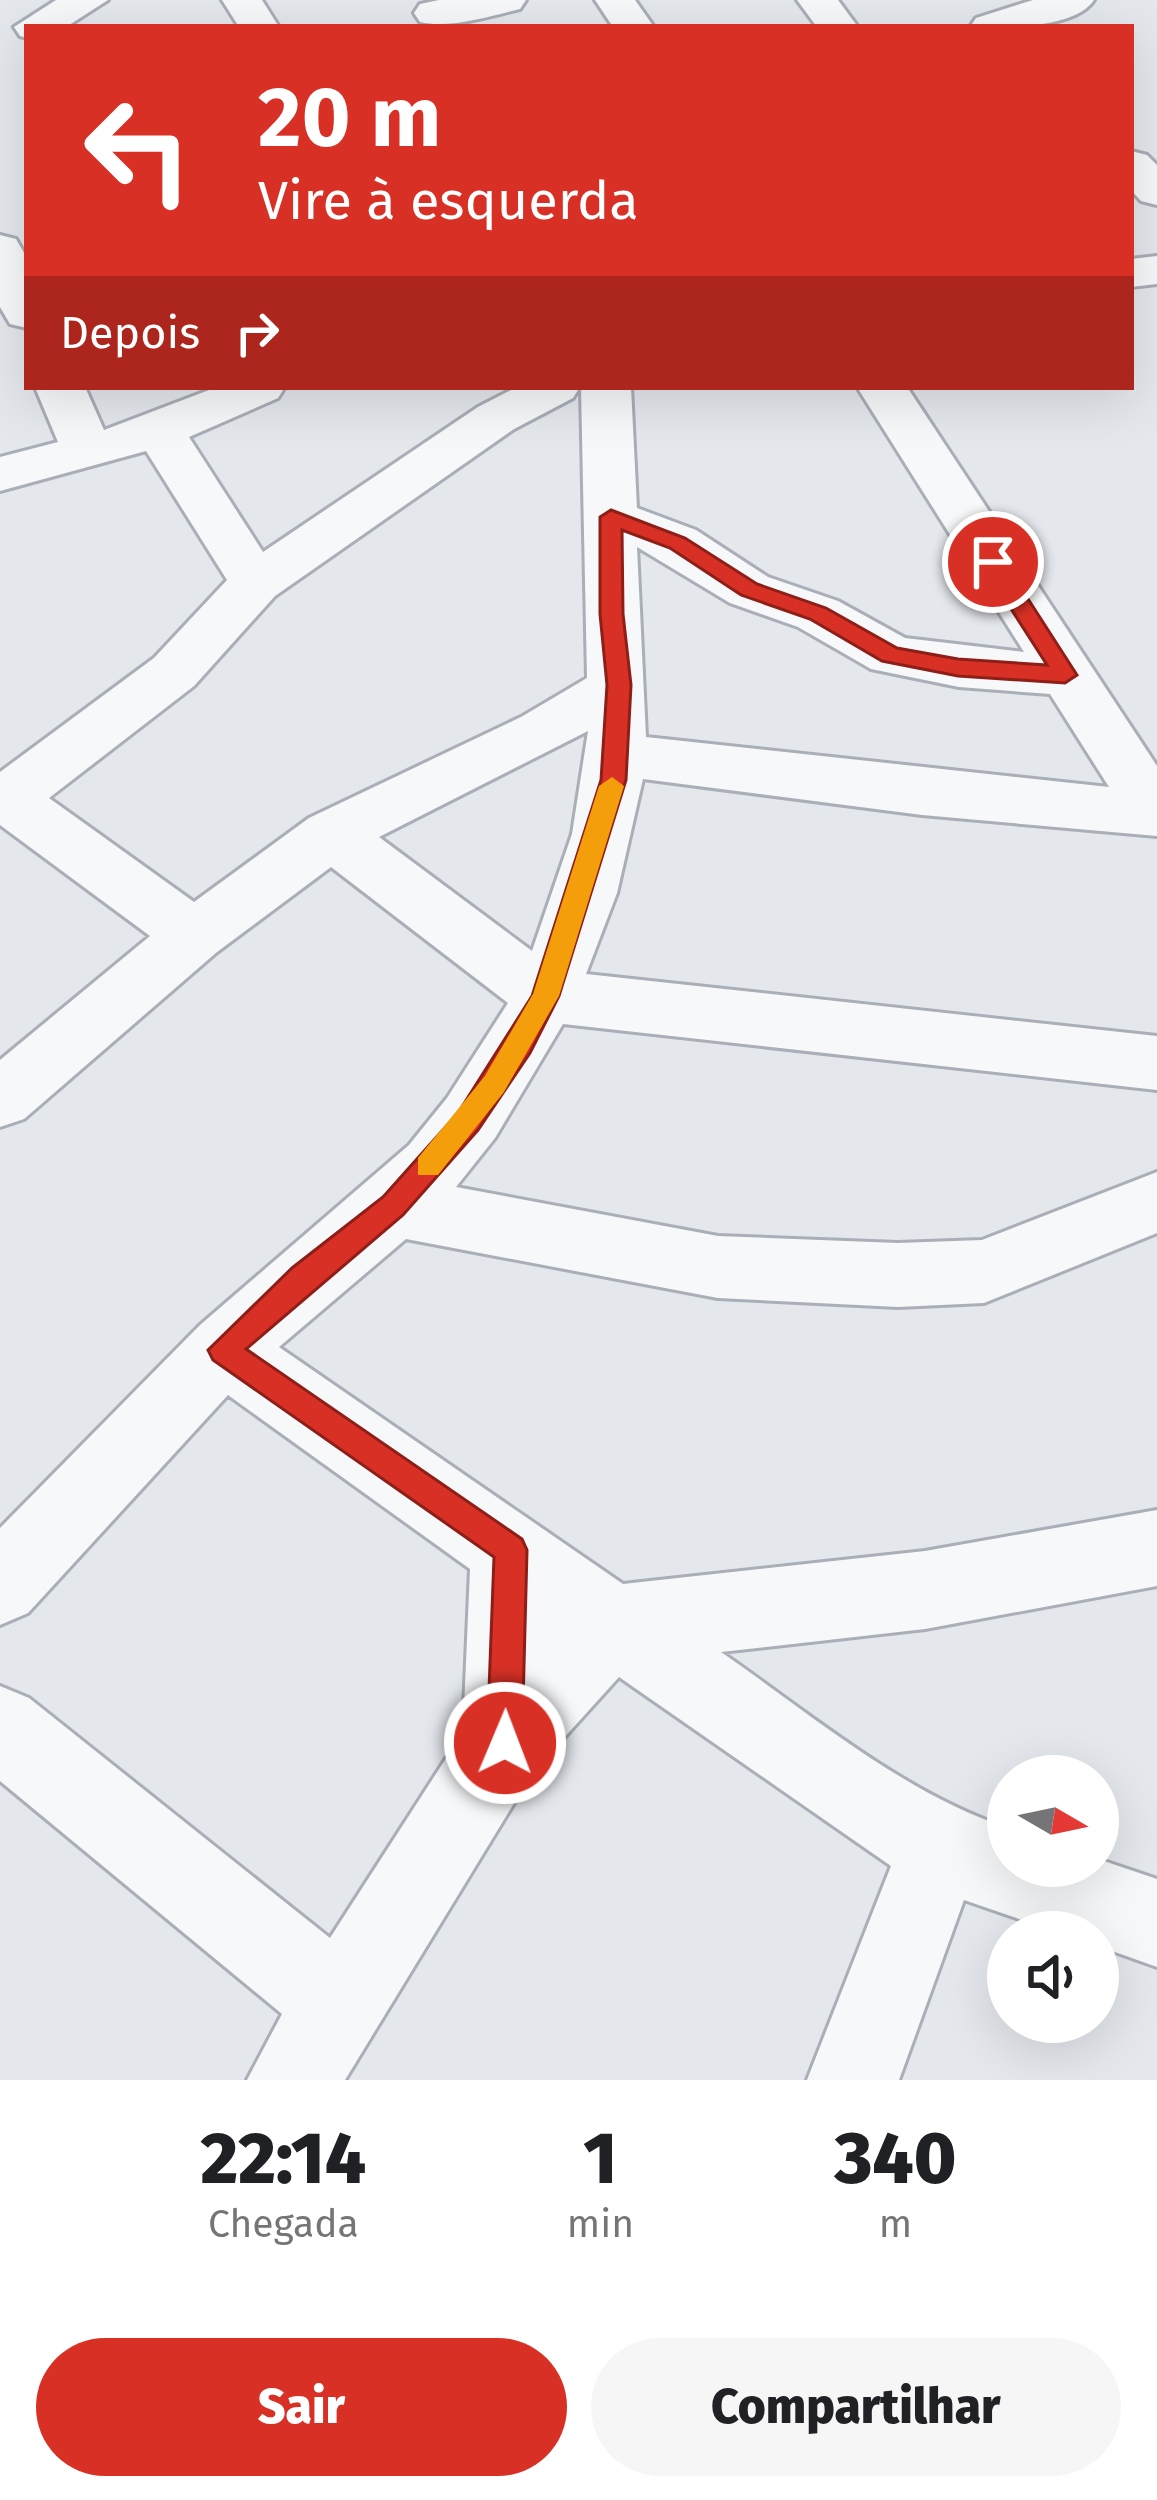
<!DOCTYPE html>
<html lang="pt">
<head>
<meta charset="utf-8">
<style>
	body { margin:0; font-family:"Fira Sans",sans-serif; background:#f6f6f6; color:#202124; height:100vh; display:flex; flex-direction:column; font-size:45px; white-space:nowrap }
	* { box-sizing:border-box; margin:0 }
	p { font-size:39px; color:#757577 }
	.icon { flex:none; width:66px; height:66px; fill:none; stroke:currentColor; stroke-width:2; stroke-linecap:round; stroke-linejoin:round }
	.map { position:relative; height:2080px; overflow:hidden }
	.sheet { display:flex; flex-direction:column; background:#fff; flex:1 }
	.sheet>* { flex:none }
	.hud { position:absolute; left:24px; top:24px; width:1110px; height:366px; border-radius:0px; box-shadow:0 12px 48px #0002; background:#d93025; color:#fff; overflow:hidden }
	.needle { width:78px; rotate:99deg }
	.fabs { position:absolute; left:987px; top:1755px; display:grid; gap:24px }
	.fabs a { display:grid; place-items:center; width:132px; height:132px; border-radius:50%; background:#fff; box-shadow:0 12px 48px #0002; font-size:60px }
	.pin { position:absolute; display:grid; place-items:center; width:102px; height:102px; color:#fff; margin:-51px; border:6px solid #fff; border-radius:50%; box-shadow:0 3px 12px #0007 }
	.me { position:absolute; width:132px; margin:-66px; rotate:1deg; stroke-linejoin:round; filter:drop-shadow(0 0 9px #0008) }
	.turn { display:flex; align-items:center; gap:42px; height:252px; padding:0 36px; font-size:54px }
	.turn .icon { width:156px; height:156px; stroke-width:2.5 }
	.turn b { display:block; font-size:84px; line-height:102px }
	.then { display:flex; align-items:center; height:114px; padding:0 36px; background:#0003; gap:24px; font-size:45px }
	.eta { display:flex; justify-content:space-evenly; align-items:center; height:204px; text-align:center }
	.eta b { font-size:72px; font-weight:800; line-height:84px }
	.cta { display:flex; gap:24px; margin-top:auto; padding:24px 36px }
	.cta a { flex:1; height:138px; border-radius:72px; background:#d93025; color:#fff; font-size:48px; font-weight:800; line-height:138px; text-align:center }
	.cta a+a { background:#f6f6f6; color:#202124 }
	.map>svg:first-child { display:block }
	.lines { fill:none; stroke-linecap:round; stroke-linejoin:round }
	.minor-casing { stroke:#a9aeb7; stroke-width:6 }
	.minor { fill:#f7f8fa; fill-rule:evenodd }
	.route { fill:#d93025; stroke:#8d1f18; stroke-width:3 }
	.slow { fill:#f59e0b }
</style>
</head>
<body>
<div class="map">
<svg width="1157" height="2080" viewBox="0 0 1157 2080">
	<rect width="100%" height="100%" fill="#e4e7ec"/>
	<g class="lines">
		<g class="minor-casing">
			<path id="minor" d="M 56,0 L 108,0 L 66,27 L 27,27 L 27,38 L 20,36 L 14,27 Z
				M 222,0 L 262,0 L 279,27 L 239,27 Z
				M 439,0 L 526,0 L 520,9 C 490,16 450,29 420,22 L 414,13 L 420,4 Z
				M 595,0 L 635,0 L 654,27 L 613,27 Z
				M 797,0 L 838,0 L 858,27 L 817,27 Z
				M 1033,0 L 1094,0 C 1074,30 1002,27 970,27 L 976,18 Z
				M 1131,151 L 1147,155 L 1157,165 L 1157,205 L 1141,201 L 1131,190 Z
				M 0,235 L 16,239 L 27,258 L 27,328 L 10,324 L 0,307 Z
				M 1157,256 L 1157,284 L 1131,287 L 1131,259 Z
				M 35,387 L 85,387 L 104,430 L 217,387 L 285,387 L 278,398 L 189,437 L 263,552 L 478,407 L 517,387 L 580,387 L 573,398 L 514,429 L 275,596 L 194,686 L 49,798 L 194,902 L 309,818 L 521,717 L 587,678 L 581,387 L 631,387 L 637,508 L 696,530 L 768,577 L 838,601 L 905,638 L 1024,652 L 857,387 L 907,387 L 1157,766 L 1157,836 L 922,815 L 643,779 L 617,893 L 586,974 L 1157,1036 L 1157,1090 L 563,1024 L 495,1138 L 456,1187 L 718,1236 L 898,1243 L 982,1240 L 1157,1172 L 1157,1233 L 984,1303 L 898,1307 L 718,1298 L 406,1239 L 279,1347 L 623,1584 L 925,1551 L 1157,1510 L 1157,1586 L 925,1629 L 721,1652 C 812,1715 903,1793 1008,1828 L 1008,1866 L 1098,1866 L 1098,1859 L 1157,1879 L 1157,1967 L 1098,1946 L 1098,1932 L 1057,1932 L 964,1900 L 899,2080 L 807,2080 L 891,1866 L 619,1677 L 533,1772 L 345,2080 L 247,2080 L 282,2014 L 0,1781 L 0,1686 L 29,1698 L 330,1938 L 463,1732 L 470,1569 L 228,1395 L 28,1613 L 0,1625 L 0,1528 L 200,1325 L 409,1145 L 447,1098 L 508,1003 L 331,867 L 217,952 L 24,1119 L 0,1127 L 0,1060 L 150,936 L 0,825 L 0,772 L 154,658 L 227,580 L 146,451 L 0,491 L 0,457 L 58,442 ZM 637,547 L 730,603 L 798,627 L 871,669 L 959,687 L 1050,694 L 1109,787 L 646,737 ZM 588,731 L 572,834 L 532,951 L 379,837 Z"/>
		</g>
		<use href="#minor" class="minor"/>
	</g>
	<path class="route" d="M 611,510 L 685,538 L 757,584 L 826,608 L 897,648 L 958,659 L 1047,665 L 981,562 L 993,554 L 1001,557 L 1077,675 L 1065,683 L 958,676 L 882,661 L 810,619 L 741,595 L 670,548 L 622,530 L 623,614 L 631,685 L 626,780 L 559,996 L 530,1053 L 478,1130 L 403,1215 L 246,1349 L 522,1539 L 527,1550 L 522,1743 L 517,1755 L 505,1760 L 492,1755 L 487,1743 L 494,1557 L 213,1360 L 208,1350 L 292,1268 L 383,1197 L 458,1113 L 532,996 L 601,780 L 607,685 L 600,614 L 600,517 Z"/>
	<path class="slow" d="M 612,777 L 624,786 L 559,996 L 504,1092 L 438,1175 L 418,1175 L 418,1158 L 485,1076 L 533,994 L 599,786 Z"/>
</svg>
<div class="fabs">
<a><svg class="needle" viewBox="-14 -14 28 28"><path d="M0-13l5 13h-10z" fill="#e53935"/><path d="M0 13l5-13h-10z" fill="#757577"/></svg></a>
<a><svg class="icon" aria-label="sound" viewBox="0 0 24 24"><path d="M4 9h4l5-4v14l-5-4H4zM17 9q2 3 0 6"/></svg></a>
</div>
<div class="pin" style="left:993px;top:562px;background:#d93025"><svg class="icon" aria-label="arrive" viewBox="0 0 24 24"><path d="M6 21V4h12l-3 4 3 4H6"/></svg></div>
<svg class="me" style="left:505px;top:1743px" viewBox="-20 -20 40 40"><circle r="17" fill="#d93025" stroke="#fff" stroke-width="3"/><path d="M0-11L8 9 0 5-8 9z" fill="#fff"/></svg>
<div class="hud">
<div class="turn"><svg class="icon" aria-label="left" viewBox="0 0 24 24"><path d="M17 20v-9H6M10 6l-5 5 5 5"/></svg><div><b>20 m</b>Vire à esquerda</div></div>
<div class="then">Depois<svg class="icon" aria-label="right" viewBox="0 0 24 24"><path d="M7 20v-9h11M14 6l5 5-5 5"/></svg></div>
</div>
</div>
<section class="sheet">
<div class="eta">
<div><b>22:14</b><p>Chegada</p></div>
<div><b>1</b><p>min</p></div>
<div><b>340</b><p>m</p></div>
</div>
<div class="cta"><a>Sair</a><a>Compartilhar</a></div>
</section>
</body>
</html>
